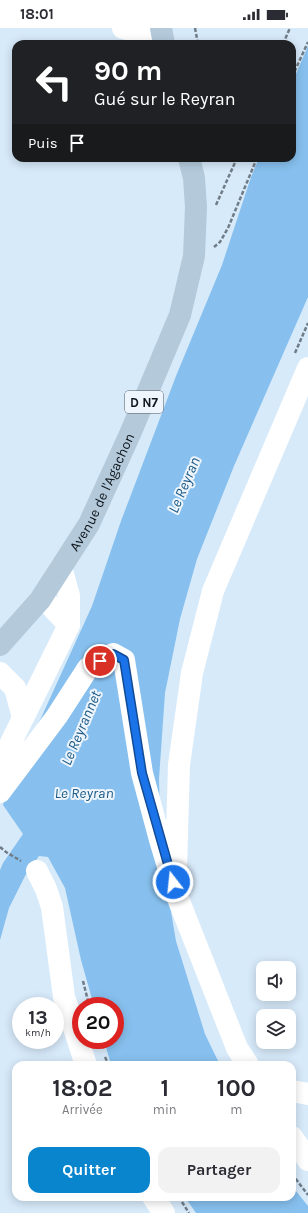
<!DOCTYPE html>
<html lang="fr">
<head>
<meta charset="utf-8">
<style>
	body { margin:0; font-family:Karla,sans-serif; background:#f2f2f3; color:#2b2b33; height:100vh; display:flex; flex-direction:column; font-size:15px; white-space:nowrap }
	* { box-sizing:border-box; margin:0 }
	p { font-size:13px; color:#7c7c81 }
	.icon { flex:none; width:22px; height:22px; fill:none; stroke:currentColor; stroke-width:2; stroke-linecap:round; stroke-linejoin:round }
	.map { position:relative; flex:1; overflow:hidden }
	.side { position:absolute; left:12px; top:1033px; width:284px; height:140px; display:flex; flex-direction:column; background:#fff; border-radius:12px; box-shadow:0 2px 10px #0003 }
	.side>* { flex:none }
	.hud { position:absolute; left:12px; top:12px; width:284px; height:122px; border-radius:12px; box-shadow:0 2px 10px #0003; background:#202124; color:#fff; overflow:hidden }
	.controls { position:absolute; left:256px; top:933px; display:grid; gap:8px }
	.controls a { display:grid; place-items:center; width:40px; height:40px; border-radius:8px; background:#fff; box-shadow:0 2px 10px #0003; font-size:20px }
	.speed { position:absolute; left:12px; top:969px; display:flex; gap:8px; font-size:20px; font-weight:700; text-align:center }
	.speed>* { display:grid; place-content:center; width:52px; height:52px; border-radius:50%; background:#fff; box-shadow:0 2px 10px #0003; line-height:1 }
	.speed small { font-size:10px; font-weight:400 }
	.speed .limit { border:6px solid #d22; background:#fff; color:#111 }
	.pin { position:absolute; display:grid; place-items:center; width:34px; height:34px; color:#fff; margin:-17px; border:2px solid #fff; border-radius:50%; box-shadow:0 1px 4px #0007 }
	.me { position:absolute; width:44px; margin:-22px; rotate:344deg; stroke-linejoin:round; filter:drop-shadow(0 0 3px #0008) }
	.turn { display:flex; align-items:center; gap:14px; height:84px; padding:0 16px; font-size:18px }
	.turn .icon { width:52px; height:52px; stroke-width:2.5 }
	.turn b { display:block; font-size:28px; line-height:34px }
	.then { display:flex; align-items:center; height:38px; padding:0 16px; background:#0003; gap:8px; font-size:15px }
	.eta { display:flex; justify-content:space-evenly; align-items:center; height:68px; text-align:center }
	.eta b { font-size:24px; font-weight:700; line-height:28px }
	.button { display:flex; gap:8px; margin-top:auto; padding:8px 16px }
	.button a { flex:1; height:46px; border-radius:12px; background:#0985cd; color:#fff; font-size:16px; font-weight:700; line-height:46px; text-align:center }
	.button a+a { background:#f2f2f3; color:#2b2b33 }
	.status { display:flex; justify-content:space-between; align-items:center; height:28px; padding:0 20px; background:#fff; direction:ltr }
	.status svg { height:11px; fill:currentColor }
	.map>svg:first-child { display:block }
	.water { fill:#87c0ee }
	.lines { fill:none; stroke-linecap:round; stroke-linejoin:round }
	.path { stroke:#707d87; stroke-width:2.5; stroke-dasharray:4 2; stroke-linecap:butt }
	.minor { stroke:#fff; stroke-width:22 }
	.major { stroke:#b4cadb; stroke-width:22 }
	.route-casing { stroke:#114b97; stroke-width:10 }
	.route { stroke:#1a73e8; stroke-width:7 }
	.labels { text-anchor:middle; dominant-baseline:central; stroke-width:4; stroke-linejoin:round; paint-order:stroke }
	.shield { fill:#eef5fc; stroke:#52585e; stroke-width:1 }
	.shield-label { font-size:13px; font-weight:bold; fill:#0f151b }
	.street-label { font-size:14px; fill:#0f151b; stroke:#eef5fc }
	.water-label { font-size:15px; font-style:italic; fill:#1b5a86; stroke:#eef5fc }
</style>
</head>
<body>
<div class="status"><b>18:01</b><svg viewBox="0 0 49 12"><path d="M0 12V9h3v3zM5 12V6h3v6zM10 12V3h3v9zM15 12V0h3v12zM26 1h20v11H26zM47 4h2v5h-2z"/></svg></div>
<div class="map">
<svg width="308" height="1185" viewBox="0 0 308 1185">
	<rect width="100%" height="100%" fill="#d7eafa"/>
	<path class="water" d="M 308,18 L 308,269 L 234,438 L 197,531 L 180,591 L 165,665 L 159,751 L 161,825 L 176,913 L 205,1006 L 220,1037 L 111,1037 L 104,1012 L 115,1012 L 115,978 L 94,978 L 81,932 L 65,860 L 48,829 L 39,828 L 25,848 L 9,880 L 0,912 L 0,842 L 3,835 L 23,806 L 3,777 L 13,741 L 41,690 L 92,578 L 121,493 L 176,348 L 222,237 L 251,149 L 259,130 L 292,130 L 292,55 Z
		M 292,1158 L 308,1178 L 308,1185 L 196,1185 L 185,1169 L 292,1169 Z"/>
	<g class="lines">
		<path class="path" d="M 195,0 L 198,16
			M 283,16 L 290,0
			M 292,49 L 308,14
			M 216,177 L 237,130
			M 214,219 L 220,214 L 228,200 L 257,130
			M 295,325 L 308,295
			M 0,819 L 6,824 L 21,833
			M 83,953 L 89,977
			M 105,1029 L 109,1037
			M 292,1146 L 308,1167
			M 182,1174 L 189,1185"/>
		<path class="minor" d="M 123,0 L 163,11
			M 61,539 L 69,568 L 69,597
			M 0,645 L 15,660 L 23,690 L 0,737
			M 23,690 L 69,597 L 49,576 L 40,572
			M 0,764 L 57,688 L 88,640 L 113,626 L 124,632 L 142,745 L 160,812 L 177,868 L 237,1020 L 248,1037
			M 176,841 L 179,737 L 192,645 L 213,563 L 308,340
			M 37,843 L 46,861 L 52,879 L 64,969 L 86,1037
			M 292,1063 L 308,1066
			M 292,1109 L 308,1132
			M 153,1169 L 164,1185"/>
		<g class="major">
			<path d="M 161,0 L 164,16"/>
			<path id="s1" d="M 0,617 L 40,572 L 89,496 L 130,406 L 180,287 L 194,228 L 196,179 L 194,150 L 189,130"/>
		</g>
	</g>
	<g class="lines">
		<g class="route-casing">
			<path id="route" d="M 100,633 L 113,626 L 124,632 L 142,745 L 173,854"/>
		</g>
		<use href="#route" class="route"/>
	</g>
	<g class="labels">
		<rect class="shield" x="125" y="363" width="38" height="22" rx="3"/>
		<g class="shield-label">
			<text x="144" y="374">D N7</text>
		</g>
		<g class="street-label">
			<text stroke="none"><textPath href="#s1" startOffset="185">Avenue de l'Agachon</textPath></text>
		</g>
		<g class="water-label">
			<text transform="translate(184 457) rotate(-67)">Le Reyran</text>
			<text transform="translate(81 700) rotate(-67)">Le Reyrannet</text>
			<text x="84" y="765">Le Reyran</text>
		</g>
	</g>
</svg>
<div class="controls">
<a><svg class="icon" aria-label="sound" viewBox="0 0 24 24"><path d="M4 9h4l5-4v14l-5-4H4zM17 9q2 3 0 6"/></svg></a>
<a><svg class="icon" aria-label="layers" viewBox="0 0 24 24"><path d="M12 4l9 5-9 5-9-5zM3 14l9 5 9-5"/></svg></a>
</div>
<div class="speed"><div>13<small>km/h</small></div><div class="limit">20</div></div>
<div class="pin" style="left:100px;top:633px;background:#d93025"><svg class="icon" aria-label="arrive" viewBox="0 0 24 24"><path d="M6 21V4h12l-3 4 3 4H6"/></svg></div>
<svg class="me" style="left:173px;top:854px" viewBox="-20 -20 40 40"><circle r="17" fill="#1a73e8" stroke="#fff" stroke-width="3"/><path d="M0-11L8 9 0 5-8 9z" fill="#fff"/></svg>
<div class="hud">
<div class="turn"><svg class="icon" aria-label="left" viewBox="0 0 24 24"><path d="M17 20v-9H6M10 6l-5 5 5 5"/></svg><div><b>90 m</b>Gué sur le Reyran</div></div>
<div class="then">Puis<svg class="icon" aria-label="arrive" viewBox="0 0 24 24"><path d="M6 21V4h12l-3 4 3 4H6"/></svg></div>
</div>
<section class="side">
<div class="eta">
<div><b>18:02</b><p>Arrivée</p></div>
<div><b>1</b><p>min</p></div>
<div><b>100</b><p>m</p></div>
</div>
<div class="button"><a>Quitter</a><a>Partager</a></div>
</section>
</div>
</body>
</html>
